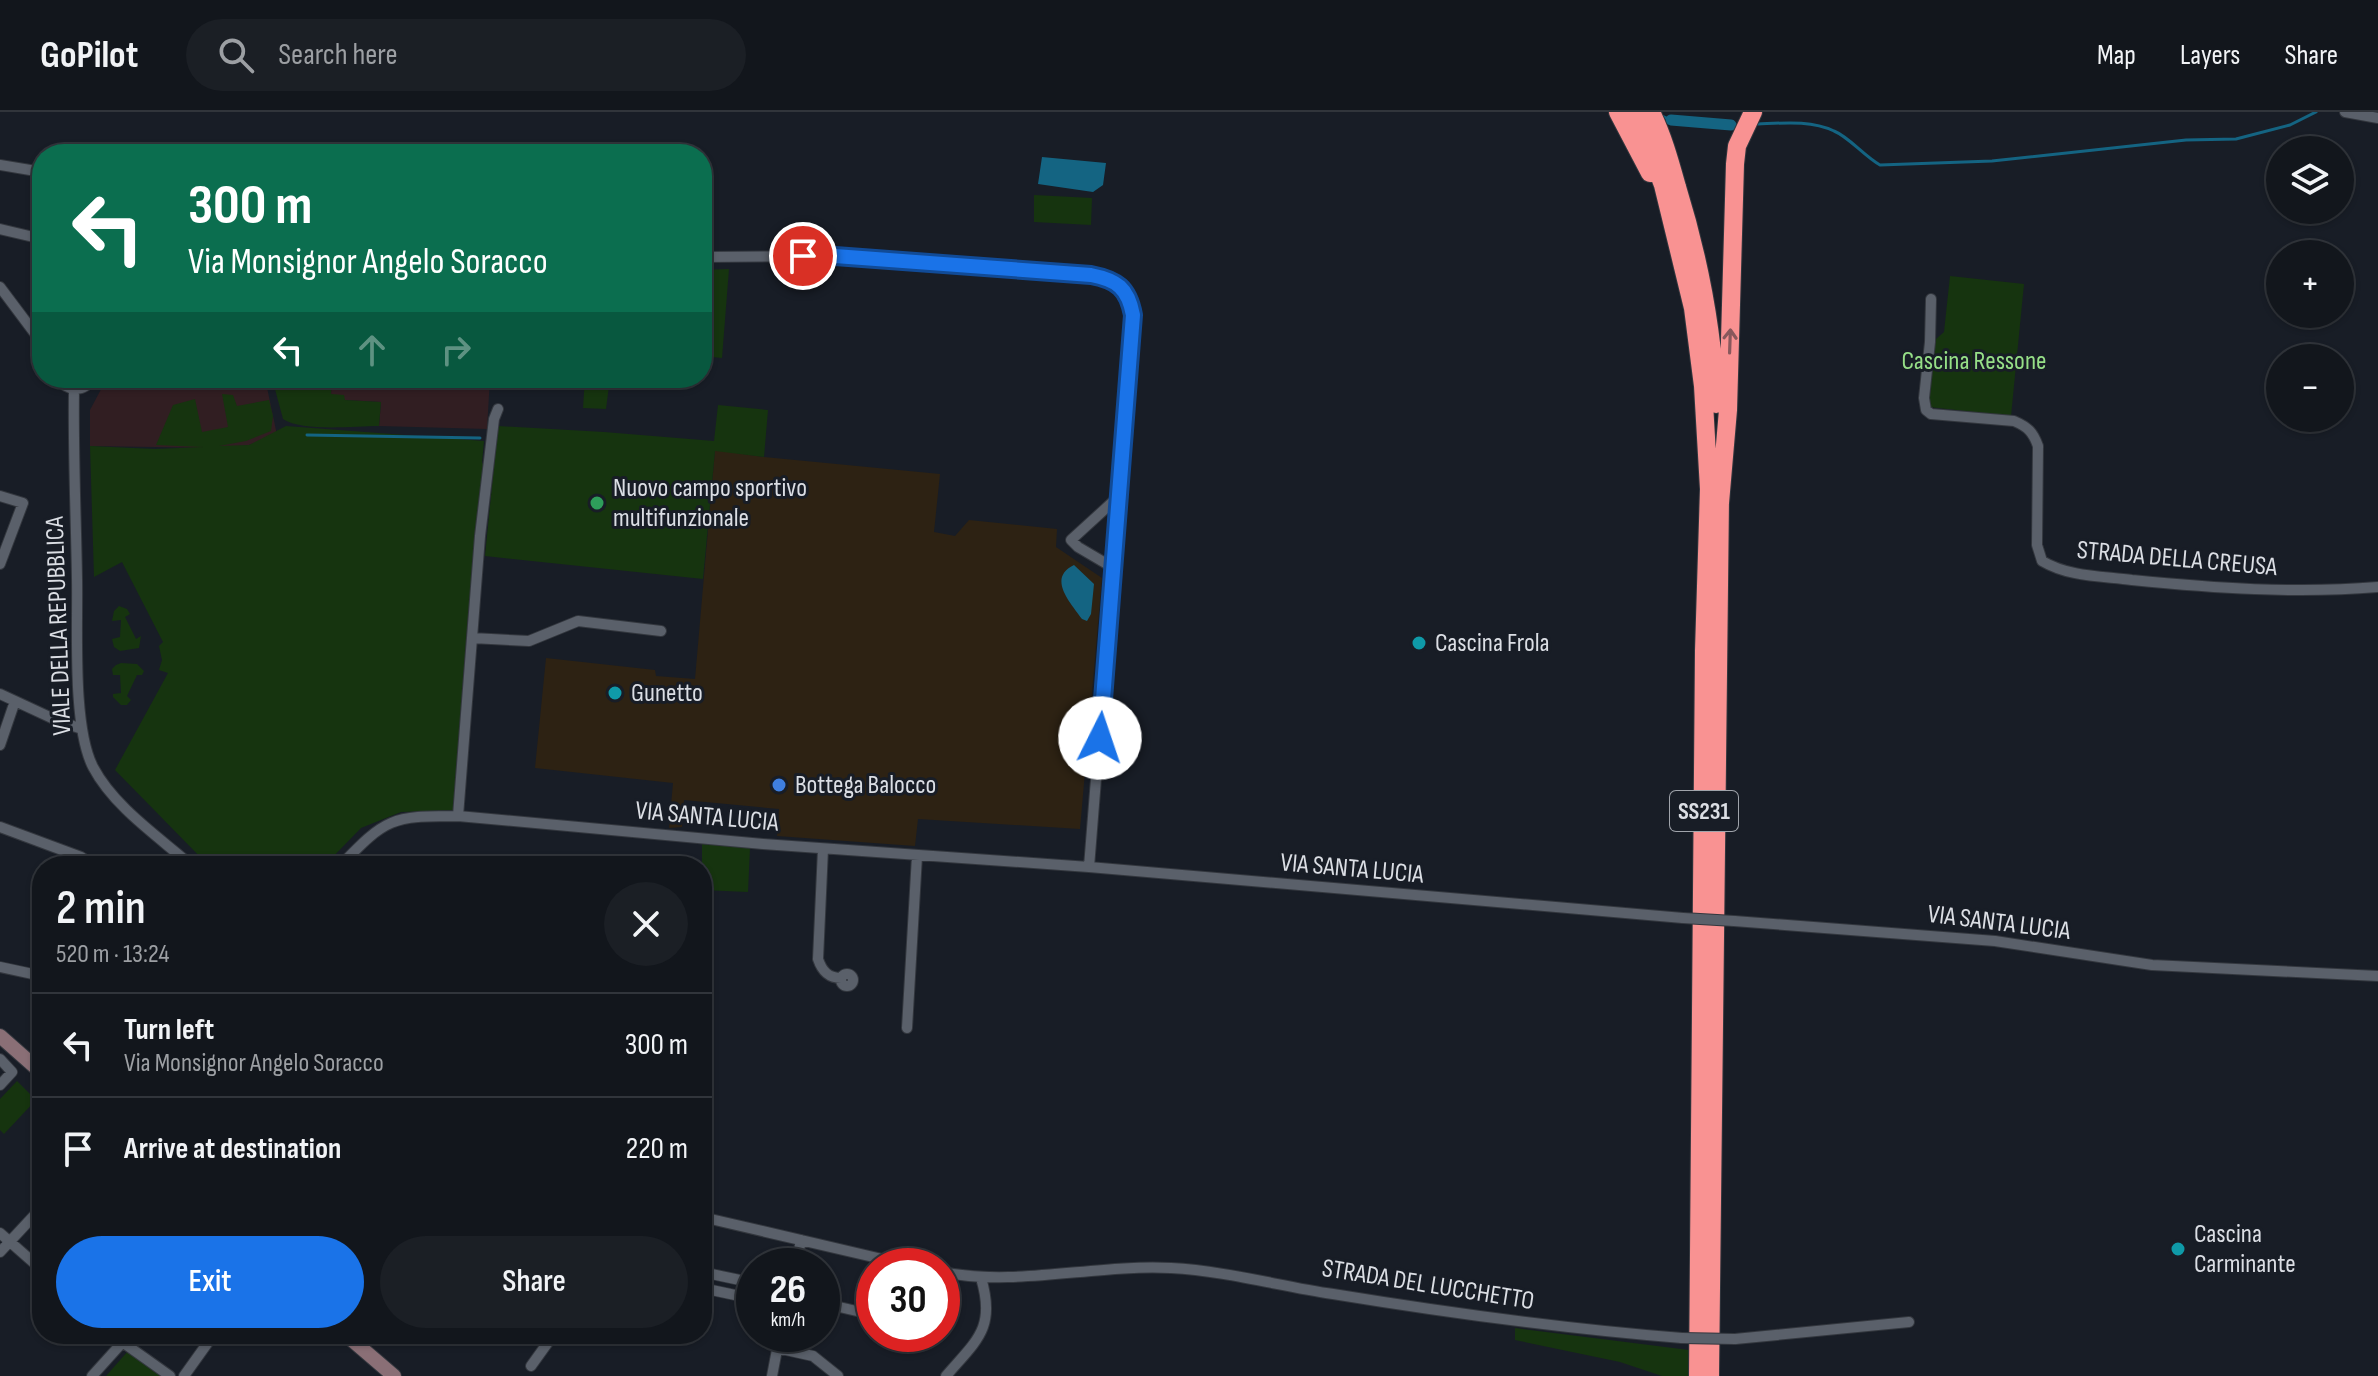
<!DOCTYPE html>
<html lang="en">
<head>
<meta charset="utf-8">
<style>
	body { margin:0; font-family:"Sofia Sans Condensed",sans-serif; background:#1b1f25; color:#f1f3f6; height:100vh; display:flex; flex-direction:column; font-size:30px; white-space:nowrap }
	* { box-sizing:border-box; margin:0 }
	p { font-size:26px; color:#9c9fa3 }
	.icon { flex:none; width:44px; height:44px; fill:none; stroke:currentColor; stroke-width:2; stroke-linecap:round; stroke-linejoin:round }
	.map { position:relative; flex:1; overflow:hidden }
	.side { position:absolute; left:32px; top:744px; width:680px; height:488px; display:flex; flex-direction:column; background:#12161c; border-radius:32px; box-shadow:0 2px 6px #0004,0 0 0 2px #31353b }
	.side>* { flex:none }
	.guide { position:absolute; left:32px; top:32px; width:680px; height:244px; border-radius:32px; box-shadow:0 2px 6px #0004,0 0 0 2px #31353b; background:#0b6e4f; color:#fff; overflow:hidden }
	.buttons { position:absolute; left:2266px; top:24px; display:grid; gap:16px }
	.buttons a { display:grid; place-items:center; width:88px; height:88px; border-radius:50%; background:#12161c; box-shadow:0 2px 6px #0004,0 0 0 2px #31353b; font-size:40px }
	.speed { position:absolute; left:736px; top:1136px; display:flex; gap:16px; font-size:40px; font-weight:700; text-align:center }
	.speed>* { display:grid; place-content:center; width:104px; height:104px; border-radius:50%; background:#12161c; box-shadow:0 2px 6px #0004,0 0 0 2px #31353b; line-height:1 }
	.speed small { font-size:20px; font-weight:400 }
	.speed .limit { border:12px solid #d22; background:#fff; color:#111 }
	.pin { position:absolute; display:grid; place-items:center; width:68px; height:68px; color:#fff; margin:-34px; border:4px solid #fff; border-radius:50%; box-shadow:0 2px 8px #0007 }
	.me { position:absolute; width:88px; margin:-44px; rotate:4deg; stroke-linejoin:round; filter:drop-shadow(0 0 6px #0008) }
	.turn { display:flex; align-items:center; gap:28px; height:168px; padding:0 24px; font-size:36px }
	.turn .icon { width:104px; height:104px; stroke-width:2.5 }
	.turn b { display:block; font-size:56px; line-height:68px }
	.lanes { display:flex; align-items:center; height:76px; padding:0 24px; background:#0003; justify-content:center; gap:40px; direction:ltr }
	.lanes .off { opacity:.35 }
	.round { display:grid; place-items:center; flex:none; width:84px; height:84px; border-radius:42px; background:#1b1f25 }
	.head { display:flex; align-items:center; justify-content:space-between; height:136px; padding:0 24px }
	h1 { font-size:48px; font-weight:600; line-height:60px }
	.action { display:flex; gap:16px; margin-top:auto; padding:16px 24px }
	.action a { flex:1; height:92px; border-radius:48px; background:#1a73e8; color:#fff; font-size:32px; font-weight:600; line-height:92px; text-align:center }
	.action a+a { background:#1b1f25; color:#f1f3f6 }
	ul { padding:0; list-style:none }
	li { display:flex; align-items:center; gap:24px; height:104px; padding:0 24px; border-top:2px solid #31353b }
	li div { flex:1 }
	li b { display:block; font-size:30px }
	li em { font-style:normal }
	header { display:flex; align-items:center; gap:48px; box-sizing:border-box; height:112px; padding:0 40px; background:#12161c; border-bottom:2px solid #31353b }
	header strong { font-size:38px }
	nav { display:flex; gap:44px; margin-inline-start:auto; font-size:28px }
	.search { width:560px; height:72px; background:#1b1f25; display:flex; align-items:center; gap:20px; box-sizing:border-box; padding:0 28px; border-radius:44px; color:#9c9fa3; font-size:30px }
	.map>svg:first-child { display:block }
	.commercial { fill:#311e22 }
	.industrial { fill:#2d2213 }
	.green { fill:#16340f }
	.water { fill:#146482 }
	.lines { fill:none; stroke-linecap:round; stroke-linejoin:round }
	.stream { stroke:#146482; stroke-width:3 }
	.canal { stroke:#146482; stroke-width:11 }
	.street-casing { stroke:#33373e; stroke-width:12 }
	.secondary-casing { stroke:#33373e; stroke-width:16 }
	.highway-casing { stroke:#33373e; stroke-width:20 }
	.street { stroke:#5a606a; stroke-width:10 }
	.secondary { stroke:#8a6f76; stroke-width:14 }
	.highway { stroke:#f99292; stroke-width:18 }
	.street-bridge-casing { stroke:#33373e; stroke-width:12; stroke-linecap:butt }
	.street-bridge { stroke:#5a606a; stroke-width:10 }
	.oneway { stroke:#88585c }
	.route-casing { stroke:#114b97; stroke-width:20 }
	.route { stroke:#1a73e8; stroke-width:14 }
	.leisure-dot { fill:#2e9e5b; stroke:#181d26; stroke-width:3 }
	.culture-dot { fill:#0f9aa8; stroke:#181d26; stroke-width:3 }
	.shop-dot { fill:#3f7fe0; stroke:#181d26; stroke-width:3 }
	.labels { text-anchor:middle; dominant-baseline:central; stroke-width:6; stroke-linejoin:round; paint-order:stroke }
	.shield { fill:#181d26; stroke:#a0a4ab; stroke-width:2 }
	.shield-label { font-size:24px; font-weight:bold; fill:#dbdee4 }
	.park-label { font-size:26px; fill:#96df87; stroke:#181d26 }
	.poi-label { font-size:26px; fill:#dbdee4; stroke:#181d26; text-anchor:start }
	.street-label { font-size:26px; fill:#dbdee4; stroke:#181d26 }
</style>
</head>
<body>
<header>
<strong>GoPilot</strong>
<div class="search"><svg class="icon" aria-label="search" viewBox="0 0 24 24"><circle cx="10" cy="10" r="6"/><path d="M15 15l6 6"/></svg>Search here</div>
<nav><a>Map</a><a>Layers</a><a>Share</a></nav>
</header>
<div class="map">
<svg width="2378" height="1264" viewBox="0 0 2378 1264">
	<rect width="100%" height="100%" fill="#181d26"/>
	<path class="commercial" d="M 107,266 L 265,266 L 277,323 L 249,333 L 218,336 L 90,334 L 90,298 Z
		M 332,266 L 490,266 L 487,317 L 379,314 L 381,290 L 344,288 L 331,282 Z"/>
	<path class="industrial" d="M 715,338 L 764,345 L 940,362 L 934,420 L 955,424 L 969,408 L 1057,417 L 1056,435 L 1102,466 L 1080,717 L 918,707 L 915,734 L 777,724 L 779,697 L 684,688 L 682,715 L 669,716 L 673,671 L 535,656 L 546,546 L 655,558 L 656,564 L 695,567 Z"/>
	<path class="green" d="M 1034,83 L 1092,86 L 1091,113 L 1034,110 Z
		M 729,157 L 722,246 L 702,244 L 702,158 Z
		M 1950,164 L 2024,172 L 2011,304 L 1929,295 L 1934,232 L 1936,227 L 1944,220 Z
		M 272,266 L 332,266 L 331,282 L 344,283 L 345,288 L 381,290 L 379,314 C 354,314 302,320 283,307 Z
		M 585,266 L 610,266 L 606,297 L 583,296 Z
		M 222,282 L 233,283 L 237,294 L 269,288 L 273,304 L 271,319 L 246,329 L 219,334 L 249,333 L 286,314 L 484,329 L 482,351 L 485,352 L 468,505 L 453,698 L 401,700 L 361,716 L 324,754 L 209,754 L 115,658 L 168,561 L 159,558 L 162,548 L 159,534 L 163,530 L 122,450 L 94,465 L 90,334 L 155,337 L 203,335 L 156,333 L 173,293 L 195,287 L 202,320 L 228,315 Z
		M 718,293 L 768,298 L 764,345 L 715,339 L 703,467 L 485,444 L 498,314 L 604,320 L 714,329 Z
		M 119,494 L 127,497 L 130,502 L 125,505 L 136,527 L 141,524 L 139,536 L 120,539 L 114,535 L 112,527 L 120,525 L 121,508 L 112,509 L 114,499 Z
		M 121,551 L 137,552 L 144,559 L 142,563 L 137,563 L 127,584 L 131,588 L 127,593 L 121,593 L 113,585 L 113,582 L 121,581 L 120,563 L 113,563 L 112,557 L 116,553 Z
		M 702,732 L 750,736 L 748,780 L 702,778 Z
		M 17,969 L 36,988 L 4,1022 L 0,1018 L 0,987 Z
		M 1515,1216 L 1689,1238 L 1689,1264 L 1662,1264 L 1620,1250 L 1515,1228 Z
		M 128,1239 L 164,1264 L 106,1264 Z"/>
	<path class="water" d="M 1042,45 L 1106,51 L 1103,73 L 1093,80 L 1038,72 Z
		M 1074,453 L 1094,472 L 1091,502 L 1087,509 L 1082,507 C 1070,490 1047,466 1074,453 Z"/>
	<g class="lines">
		<path class="stream" d="M 1662,4 L 1671,8
			M 1758,12 C 1783,11 1811,8 1834,19 C 1849,25 1864,44 1880,53 L 1992,49 L 2186,28 L 2236,27 L 2290,13 L 2316,0
			M 307,323 L 480,326"/>
		<path class="canal" d="M 1671,8 L 1731,13"/>
		<g class="street-casing">
			<path id="street" d="M 2345,0 L 2378,6
				M 0,53 L 42,60
				M 0,117 L 42,127
				M 702,145 L 835,144 L 1091,163 C 1117,169 1127,176 1133,203 L 1089,755
				M 0,175 L 42,231
				M 1931,187 L 1930,230 L 1924,286 L 1926,298 L 1931,302 L 2014,309 C 2028,315 2033,320 2038,334 L 2037,433 L 2042,449 C 2069,465 2101,464 2132,468 C 2213,476 2296,482 2378,475
				M 58,266 C 67,280 84,281 93,266
				M 74,278 C 73,341 76,404 77,467 C 78,516 72,614 93,655 C 114,695 159,725 192,754
				M 0,384 L 23,391 L 0,452
				M 1112,455 L 1078,435 L 1071,428 L 1117,386
				M 472,526 L 529,529 L 578,509 L 661,519
				M 0,582 L 56,608 L 82,617
				M 0,633 L 15,589
				M 458,704 L 480,424 L 494,307 L 498,297
				M 0,715 L 81,745 L 95,754
				M 823,737 L 818,847 C 822,859 828,866 841,866
				M 340,754 C 386,706 391,704 458,704 L 763,732 L 1089,755 L 1683,806
				M 1734,809 L 1995,829 L 2152,853 L 2378,864
				M 0,855 L 42,864
				M841 868a6 6 0 1 1 12 0a6 6 0 1 1-12 0Z
				M 907,916 L 917,744
				M 0,947 L 12,960 L 0,973
				M 702,1105 L 912,1154
				M 0,1121 L 42,1158
				M 0,1140 L 42,1095
				M 796,1154 L 801,1128
				M 702,1160 L 754,1171
				M 942,1160 C 1016,1175 1096,1152 1171,1156 C 1226,1159 1279,1174 1333,1182 C 1449,1201 1565,1217 1682,1226
				M 702,1176 L 754,1187
				M 822,1191 L 874,1203
				M 111,1222 L 170,1264
				M 1735,1227 L 1909,1210
				M 777,1236 L 813,1244 L 838,1264
				M 531,1254 L 554,1222
				M 92,1264 L 130,1222
				M 184,1264 L 214,1222
				M 772,1264 L 780,1222
				M 946,1264 C 977,1228 996,1216 981,1166"/>
		</g>
		<g class="secondary-casing">
			<path id="secondary" d="M 0,924 L 42,961
				M 345,1222 L 394,1264"/>
		</g>
		<g class="highway-casing">
			<path id="highway" d="M 1618,0 L 1650,61
				M 1635,0 L 1663,73 L 1693,196 L 1703,274 L 1709,377 L 1704,539 L 1698,1264
				M 1651,0 C 1663,24 1670,50 1677,75 C 1699,146 1713,218 1716,292
				M 1720,391 L 1728,298 L 1735,52 L 1737,34 L 1753,0
				M 1710,1264 L 1720,386"/>
		</g>
		<use href="#street" class="street"/>
		<use href="#secondary" class="secondary"/>
		<use href="#highway" class="highway"/>
		<g class="street-bridge-casing">
			<path id="street-bridge" d="M 1683,806 L 1734,809
				M 1682,1226 L 1735,1227"/>
		</g>
		<use href="#street-bridge" class="street-bridge"/>
	</g>
	<defs><path id="oneway-shaft" d="M-6 0H5M1.5-3L5.5 0L1.5 3" fill="none" stroke-width="1.6" stroke-linecap="round" stroke-linejoin="round" transform="scale(2)"/></defs>
	<use class="oneway" href="#oneway-shaft" transform="translate(1730 229) rotate(-88)"/>
	<g class="lines">
		<g class="route-casing">
			<path id="route" d="M 803,144 L 835,144 L 1091,163 C 1117,168 1128,176 1133,203 L 1100,626"/>
		</g>
		<use href="#route" class="route"/>
	</g>
	<circle class="leisure-dot" cx="597" cy="391" r="8"/>
	<g class="culture-dot">
		<circle cx="1419" cy="531" r="8"/>
		<circle cx="615" cy="581" r="8"/>
		<circle cx="2178" cy="1137" r="8"/>
	</g>
	<circle class="shop-dot" cx="779" cy="673" r="8"/>
	<g class="labels">
		<rect class="shield" x="1670" y="679" width="68" height="40" rx="6"/>
		<g class="shield-label">
			<text x="1704" y="699">SS231</text>
		</g>
		<g class="park-label">
			<text x="1974" y="249">Cascina Ressone</text>
		</g>
		<g class="poi-label">
			<text x="613" y="376">Nuovo campo sportivo<tspan x="613" dy="30">multifunzionale</tspan></text>
			<text x="1435" y="531">Cascina Frola</text>
			<text x="631" y="581">Gunetto</text>
			<text x="795" y="673">Bottega Balocco</text>
			<text x="2194" y="1122">Cascina<tspan x="2194" dy="30">Carminante</tspan></text>
		</g>
		<g class="street-label">
			<text transform="translate(2177 447) rotate(5)">STRADA DELLA CREUSA</text>
			<text transform="translate(59 514) rotate(-92)">VIALE DELLA REPUBBLICA</text>
			<text transform="translate(707 705) rotate(5)">VIA SANTA LUCIA</text>
			<text transform="translate(1352 757) rotate(5)">VIA SANTA LUCIA</text>
			<text transform="translate(1999 811) rotate(7)">VIA SANTA LUCIA</text>
			<text transform="translate(1428 1173) rotate(9)">STRADA DEL LUCCHETTO</text>
		</g>
	</g>
</svg>
<div class="buttons">
<a><svg class="icon" aria-label="layers" viewBox="0 0 24 24"><path d="M12 4l9 5-9 5-9-5zM3 14l9 5 9-5"/></svg></a>
<a>+</a>
<a>−</a>
</div>
<div class="speed"><div>26<small>km/h</small></div><div class="limit">30</div></div>
<div class="pin" style="left:803px;top:144px;background:#d93025"><svg class="icon" aria-label="arrive" viewBox="0 0 24 24"><path d="M6 21V4h12l-3 4 3 4H6"/></svg></div>
<svg class="me" style="left:1100px;top:626px" viewBox="-20 -20 40 40"><circle r="19" fill="#fff"/><path d="M0-13L10 11 0 6-10 11z" fill="#1a73e8"/></svg>
<div class="guide">
<div class="turn"><svg class="icon" aria-label="left" viewBox="0 0 24 24"><path d="M17 20v-9H6M10 6l-5 5 5 5"/></svg><div><b>300 m</b>Via Monsignor Angelo Soracco</div></div>
<div class="lanes"><svg class="icon" aria-label="left" viewBox="0 0 24 24"><path d="M17 20v-9H6M10 6l-5 5 5 5"/></svg><svg class="icon off" aria-label="ahead" viewBox="0 0 24 24"><path d="M12 20V5M6 11l6-6 6 6"/></svg><svg class="icon off" aria-label="right" viewBox="0 0 24 24"><path d="M7 20v-9h11M14 6l5 5-5 5"/></svg></div>
</div>
<section class="side">
<div class="head"><div><h1>2 min</h1><p>520 m · 13:24</p></div><a class="round"><svg class="icon" aria-label="close" viewBox="0 0 24 24"><path d="M6 6l12 12M18 6L6 18"/></svg></a></div>
<ul>
<li><svg class="icon" aria-label="left" viewBox="0 0 24 24"><path d="M17 20v-9H6M10 6l-5 5 5 5"/></svg><div><b>Turn left</b><p>Via Monsignor Angelo Soracco</p></div><em>300 m</em></li>
<li><svg class="icon" aria-label="arrive" viewBox="0 0 24 24"><path d="M6 21V4h12l-3 4 3 4H6"/></svg><div><b>Arrive at destination</b></div><em>220 m</em></li>
</ul>
<div class="action"><a>Exit</a><a>Share</a></div>
</section>
</div>
</body>
</html>
